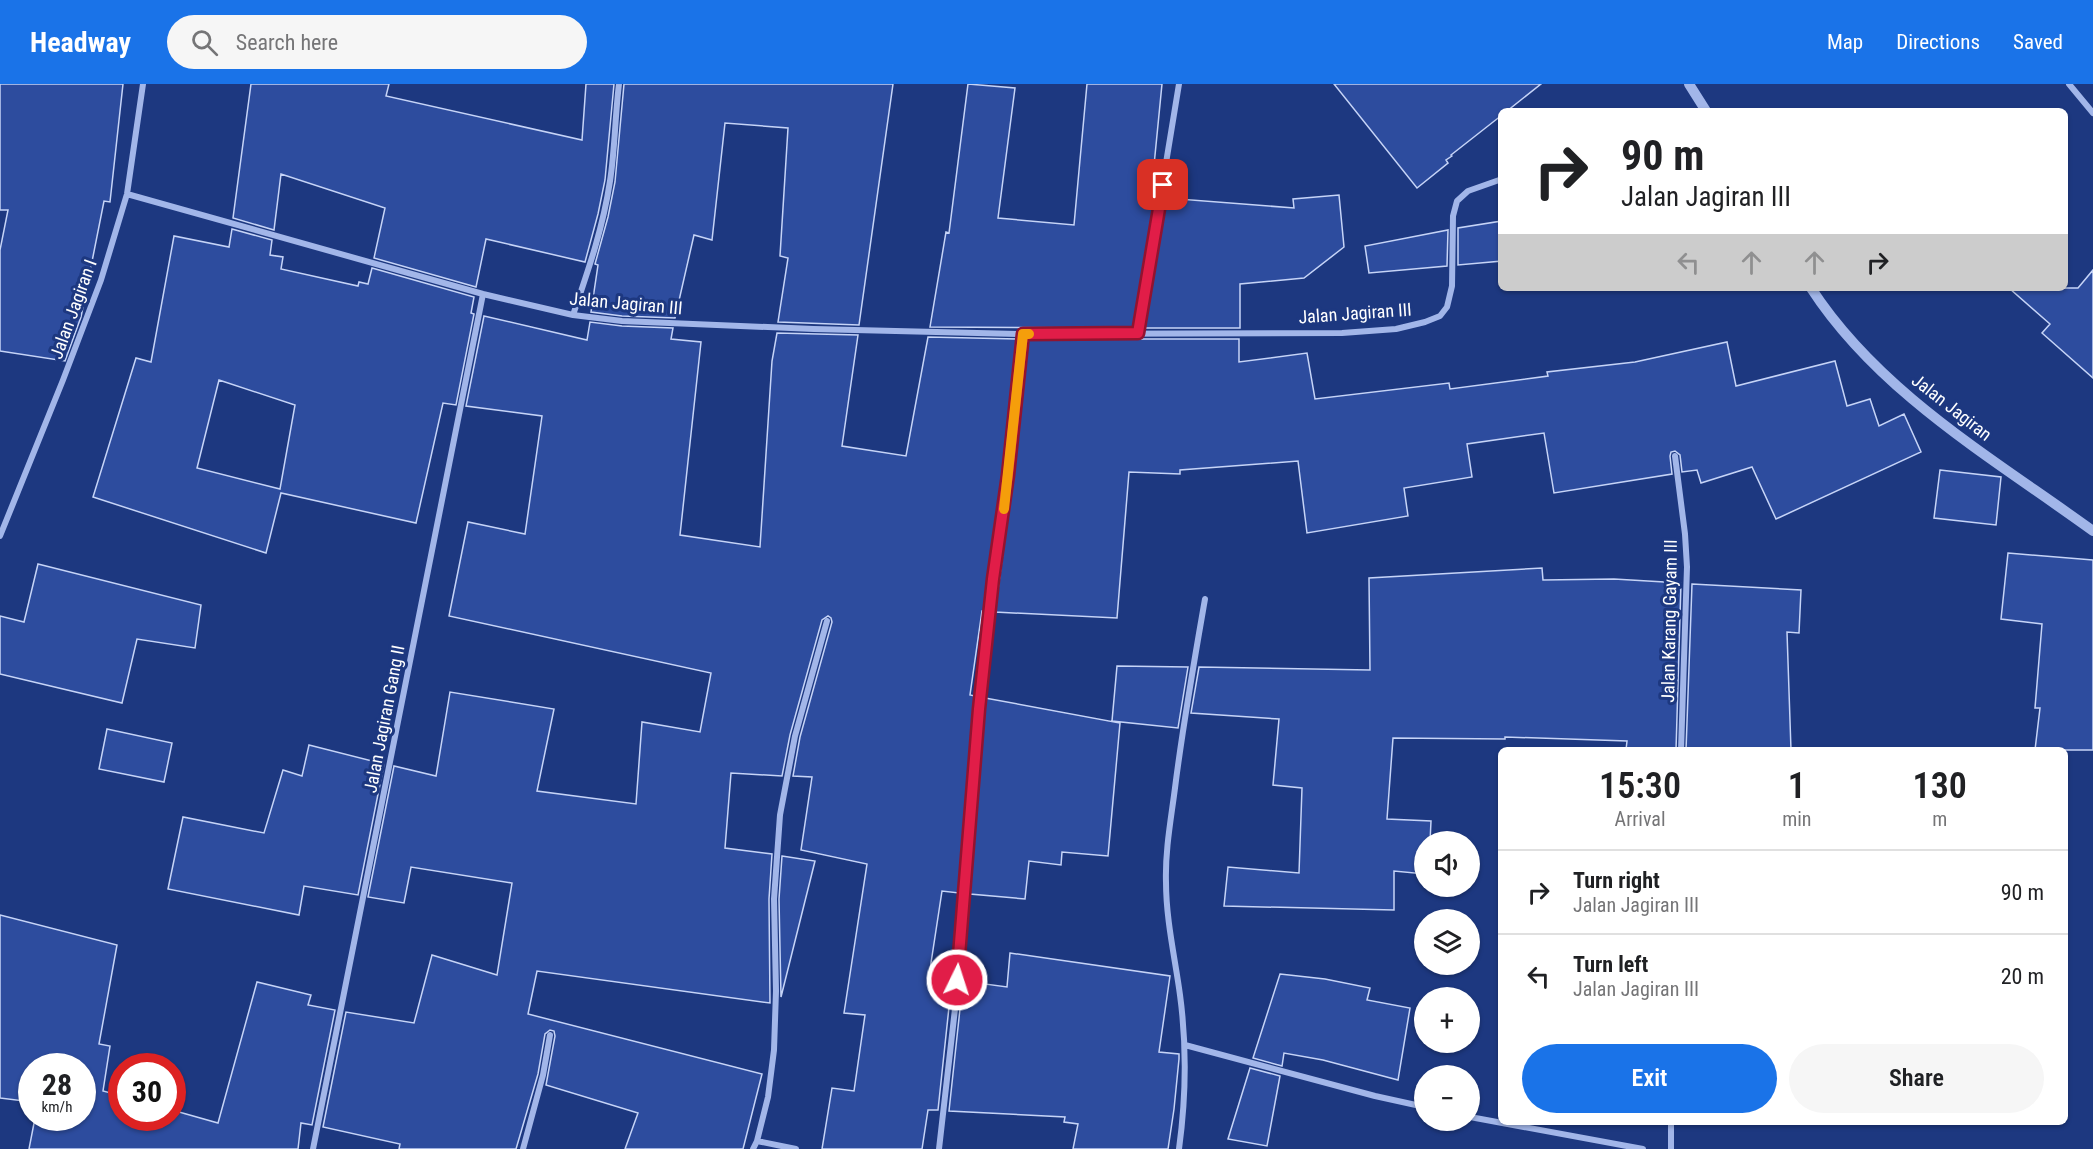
<!DOCTYPE html>
<html lang="en">
<head>
<meta charset="utf-8">
<style>
	body { margin:0; font-family:"Roboto Condensed",sans-serif; background:#f6f6f6; color:#202124; height:100vh; display:flex; flex-direction:column; font-size:22px; white-space:nowrap }
	* { box-sizing:border-box; margin:0 }
	p { font-size:20px; color:#757577 }
	.icon { flex:none; width:33px; height:33px; fill:none; stroke:currentColor; stroke-width:2; stroke-linecap:round; stroke-linejoin:round }
	.map { position:relative; flex:1; overflow:hidden }
	.drawer { position:absolute; left:1498px; top:663px; width:570px; height:378px; display:flex; flex-direction:column; background:#fff; border-radius:9px; box-shadow:0 2px 4px #0004 }
	.drawer>* { flex:none }
	.banner { position:absolute; left:1498px; top:24px; width:570px; height:183px; border-radius:9px; box-shadow:0 2px 4px #0004; background:#fff; color:#202124; overflow:hidden }
	.controls { position:absolute; left:1414px; top:747px; display:grid; gap:12px }
	.controls a { display:grid; place-items:center; width:66px; height:66px; border-radius:50%; background:#fff; box-shadow:0 2px 4px #0004; font-size:30px }
	.speed { position:absolute; left:18px; top:969px; display:flex; gap:12px; font-size:30px; font-weight:700; text-align:center }
	.speed>* { display:grid; place-content:center; width:78px; height:78px; border-radius:50%; background:#fff; box-shadow:0 2px 4px #0004; line-height:1 }
	.speed small { font-size:15px; font-weight:400 }
	.speed .limit { border:9px solid #d22; background:#fff; color:#111 }
	.pin { position:absolute; display:grid; place-items:center; width:51px; height:51px; color:#fff; margin:-26px; border-radius:12px; box-shadow:0 3px 9px #0006 }
	.me { position:absolute; width:66px; margin:-33px; rotate:4deg; stroke-linejoin:round; filter:drop-shadow(0 0 4px #0008) }
	.turn { display:flex; align-items:center; gap:21px; height:126px; padding:0 24px; font-size:27px }
	.turn .icon { width:78px; height:78px; stroke-width:2.5 }
	.turn b { display:block; font-size:42px; line-height:51px }
	.lanes { display:flex; align-items:center; height:57px; padding:0 24px; background:#0003; justify-content:center; gap:30px; direction:ltr }
	.lanes .off { opacity:.35 }
	.eta { display:flex; justify-content:space-evenly; align-items:center; height:102px; text-align:center }
	.eta b { font-size:36px; font-weight:600; line-height:42px }
	.primary-button { display:flex; gap:12px; margin-top:auto; padding:12px 24px }
	.primary-button a { flex:1; height:69px; border-radius:36px; background:#1a73e8; color:#fff; font-size:24px; font-weight:600; line-height:69px; text-align:center }
	.primary-button a+a { background:#f6f6f6; color:#202124 }
	ul { padding:0; list-style:none }
	li { display:flex; align-items:center; gap:18px; height:84px; padding:0 24px; border-top:2px solid #e0e0e0 }
	li div { flex:1 }
	li b { display:block; font-size:22px }
	li em { font-style:normal }
	header { display:flex; align-items:center; gap:36px; box-sizing:border-box; height:84px; padding:0 30px; background:#1a73e8; color:#fff }
	header strong { font-size:28px }
	nav { display:flex; gap:33px; margin-inline-start:auto; font-size:21px }
	.search { width:420px; height:54px; background:#f6f6f6; display:flex; align-items:center; gap:15px; box-sizing:border-box; padding:0 21px; border-radius:33px; color:#757577; font-size:22px }
	.map>svg:first-child { display:block }
	.building { fill:#2d4c9e; stroke:#c6d4f7; stroke-width:1.5; fill-rule:evenodd }
	.lines { fill:none; stroke-linecap:round; stroke-linejoin:round }
	.minor { stroke:#a2b6e9; stroke-width:6 }
	.tertiary { stroke:#a2b6e9; stroke-width:10 }
	.route-casing { stroke:#92132f; stroke-width:15 }
	.route { stroke:#e11d48; stroke-width:10 }
	.slow { stroke:#f59e0b; stroke-width:10 }
	.labels { text-anchor:middle; dominant-baseline:central; stroke-width:6; stroke-linejoin:round; paint-order:stroke }
	.street-label { font-size:18px; fill:#fff; stroke:#1d3880 }
</style>
</head>
<body>
<header>
<strong>Headway</strong>
<div class="search"><svg class="icon" aria-label="search" viewBox="0 0 24 24"><circle cx="10" cy="10" r="6"/><path d="M15 15l6 6"/></svg>Search here</div>
<nav><a>Map</a><a>Directions</a><a>Saved</a></nav>
</header>
<div class="map">
<svg width="2093" height="1065" viewBox="0 0 2093 1065">
	<rect width="100%" height="100%" fill="#1d3880"/>
	<path class="building" d="M 0,0 L 123,0 L 110,118 L 104,117 L 81,233 L 65,277 L 0,267 L 0,166 L 8,126 L 0,126 Z
		M 251,0 L 389,0 L 386,12 L 582,56 L 586,0 L 614,0 L 605,96 L 598,130 L 585,178 L 486,155 L 476,203 L 374,174 L 385,124 L 281,90 L 274,146 L 233,134 Z
		M 624,0 L 893,0 L 859,241 L 778,238 L 788,174 L 780,172 L 788,44 L 725,39 L 712,156 L 694,151 L 675,234 L 622,232 L 591,228 L 598,181 L 595,180 L 608,133 L 615,98 Z
		M 968,0 L 1015,4 L 998,134 L 1074,141 L 1087,0 L 1162,0 L 1151,112 L 1155,113 L 1133,244 L 930,243 L 946,148 L 949,149 Z
		M 1334,0 L 1541,0 L 1507,27 L 1502,27 L 1502,31 L 1451,71 L 1452,72 L 1446,76 L 1448,79 L 1417,104 Z
		M 1339,111 L 1344,163 L 1304,194 L 1240,200 L 1240,244 L 1144,244 L 1166,114 L 1294,124 L 1293,115 Z
		M 1502,137 L 1502,177 L 1458,181 L 1458,144 Z
		M 232,145 L 272,156 L 270,171 L 283,173 L 281,185 L 358,202 L 359,198 L 368,200 L 372,184 L 474,213 L 471,229 L 474,230 L 456,321 L 443,319 L 416,439 L 281,409 L 266,469 L 93,413 L 136,274 L 151,278 L 174,152 L 229,163 ZM 219,296 L 295,321 L 280,405 L 197,384 Z
		M 1448,146 L 1447,182 L 1369,189 L 1365,162 Z
		M 2093,186 L 2093,294 L 2042,249 L 2050,240 L 2009,204 L 2078,204 Z
		M 484,232 L 587,256 L 590,238 L 622,242 L 673,244 L 671,255 L 701,258 L 680,451 L 760,463 L 772,277 L 777,249 L 858,251 L 842,362 L 906,372 L 928,253 L 1017,255 L 1003,390 L 984,527 L 982,527 L 970,611 L 975,612 L 959,809 L 942,807 L 929,892 L 952,895 L 938,1026 L 928,1026 L 922,1065 L 822,1065 L 832,1004 L 854,1007 L 865,931 L 844,929 L 867,780 L 801,766 L 812,693 L 793,692 L 800,653 L 832,538 L 831,534 L 828,532 L 822,536 L 790,651 L 782,692 L 731,689 L 725,764 L 772,770 L 769,815 L 770,919 L 537,887 L 528,930 L 762,990 L 743,1065 L 625,1065 L 638,1029 L 546,1001 L 555,952 L 554,947 L 550,946 L 545,950 L 538,990 L 516,1065 L 399,1065 L 400,1060 L 323,1043 L 346,928 L 414,939 L 432,871 L 497,891 L 512,799 L 411,783 L 404,819 L 368,813 L 394,682 L 436,692 L 450,608 L 554,625 L 537,707 L 636,720 L 642,638 L 700,648 L 711,589 L 449,532 L 468,438 L 525,450 L 542,332 L 466,322 Z
		M 1028,255 L 1239,255 L 1239,278 L 1307,269 L 1315,315 L 1449,299 L 1450,305 L 1548,292 L 1547,288 L 1635,278 L 1727,258 L 1736,302 L 1835,277 L 1847,322 L 1870,315 L 1879,342 L 1904,330 L 1921,368 L 1776,435 L 1752,383 L 1701,399 L 1697,386 L 1682,388 L 1680,371 L 1675,367 L 1671,368 L 1670,372 L 1672,390 L 1554,409 L 1544,349 L 1467,360 L 1472,393 L 1404,404 L 1408,432 L 1307,449 L 1298,377 L 1180,386 L 1180,390 L 1129,388 L 1117,534 L 995,528 L 1013,392 Z
		M 1940,386 L 2001,393 L 1996,441 L 1934,434 Z
		M 2008,469 L 2093,476 L 2093,666 L 2035,666 L 2040,624 L 2035,624 L 2042,540 L 2001,535 Z
		M 38,480 L 201,521 L 195,564 L 137,555 L 122,619 L 0,590 L 0,532 L 24,538 Z
		M 1542,484 L 1543,496 L 1614,495 L 1681,499 L 1676,666 L 1626,666 L 1627,657 L 1505,653 L 1505,655 L 1393,654 L 1387,735 L 1431,737 L 1430,758 L 1425,758 L 1425,790 L 1394,787 L 1394,826 L 1224,822 L 1228,783 L 1299,789 L 1302,704 L 1273,701 L 1279,635 L 1191,629 L 1199,583 L 1370,586 L 1369,494 Z
		M 1692,500 L 1801,506 L 1799,549 L 1787,548 L 1791,666 L 1686,666 Z
		M 1117,582 L 1188,583 L 1178,644 L 1112,637 Z
		M 985,614 L 1120,639 L 1108,772 L 1062,768 L 1061,781 L 1029,777 L 1025,815 L 970,810 Z
		M 107,645 L 172,659 L 164,698 L 99,685 Z
		M 309,661 L 384,680 L 358,811 L 304,802 L 299,831 L 168,805 L 183,733 L 264,749 L 283,686 L 302,692 Z
		M 782,772 L 815,777 L 781,913 L 779,815 Z
		M 0,831 L 117,861 L 99,960 L 110,962 L 103,1007 L 122,1012 L 122,1034 L 172,1034 L 172,1026 L 218,1039 L 257,898 L 311,911 L 308,921 L 335,926 L 312,1041 L 301,1039 L 298,1065 L 29,1065 L 35,1034 L 82,1034 L 82,982 L 32,982 L 32,1018 L 0,1014 Z
		M 1010,869 L 1170,892 L 1159,968 L 1179,970 L 1179,975 L 1174,1025 L 1168,1065 L 1073,1065 L 1078,1040 L 1064,1038 L 1065,1033 L 949,1027 L 963,897 L 1007,903 Z
		M 1280,890 L 1325,895 L 1370,904 L 1367,916 L 1410,924 L 1398,996 L 1323,976 L 1284,969 L 1282,982 L 1253,974 Z
		M 1250,984 L 1280,992 L 1267,1062 L 1228,1055 Z"/>
	<g class="lines">
		<path class="minor" d="M 2069,0 L 2093,29
			M 127,110 L 483,210 L 573,231 L 622,237 L 814,245 L 1023,250 L 1342,249 L 1396,245 L 1425,238 L 1440,232 L 1447,223 L 1452,202 L 1453,132 L 1457,117 L 1468,107 L 1502,95
			M 573,231 C 588,187 603,144 610,97 C 615,65 615,32 619,0
			M 1138,249 L 1179,0
			M 1675,372 L 1685,450 L 1687,483 L 1681,666
			M 0,452 L 63,296 L 101,196 L 127,110 L 143,0
			M 1185,961 L 1375,1012 L 1425,1023
			M 1470,1033 L 1643,1065
			M 757,1057 L 768,1013 L 774,966 L 776,907 L 774,815 L 780,731 L 795,652 L 827,537
			M 313,1065 L 483,210
			M 523,1065 L 543,991 L 550,951
			M 753,1065 L 757,1057 L 796,1065
			M 939,1065 L 956,916 L 979,625 L 993,495 L 1008,391 L 1023,250
			M 1179,1065 C 1186,1014 1187,963 1180,911 C 1175,874 1166,836 1166,798 C 1165,767 1171,735 1175,704 C 1183,640 1194,578 1205,515
			M 1671,1065 L 1671,1038"/>
		<path class="tertiary" d="M 1689,0 L 1706,27
			M 1811,204 C 1879,309 1994,375 2093,447"/>
	</g>
	<g class="lines">
		<g class="route-casing">
			<path id="route" d="M 957,896 L 979,625 L 993,495 L 1008,391 L 1023,250 L 1138,249 L 1163,101"/>
		</g>
		<use href="#route" class="route"/>
		<path class="slow" d="M 1004,425 L 1023,250 L 1029,250"/>
	</g>
	<g class="labels">
		<g class="street-label">
			<text transform="translate(626 219) rotate(5)">Jalan Jagiran III</text>
			<text transform="translate(73 225) rotate(-70)">Jalan Jagiran I</text>
			<text transform="translate(1355 229) rotate(-4)">Jalan Jagiran III</text>
			<text transform="translate(1952 323) rotate(38)">Jalan Jagiran</text>
			<text transform="translate(1669 537) rotate(-89)">Jalan Karang Gayam III</text>
			<text transform="translate(384 635) rotate(-79)">Jalan Jagiran Gang II</text>
		</g>
	</g>
</svg>
<div class="controls">
<a><svg class="icon" aria-label="sound" viewBox="0 0 24 24"><path d="M4 9h4l5-4v14l-5-4H4zM17 9q2 3 0 6"/></svg></a>
<a><svg class="icon" aria-label="layers" viewBox="0 0 24 24"><path d="M12 4l9 5-9 5-9-5zM3 14l9 5 9-5"/></svg></a>
<a>+</a>
<a>−</a>
</div>
<div class="speed"><div>28<small>km/h</small></div><div class="limit">30</div></div>
<div class="pin" style="left:1163px;top:101px;background:#d93025"><svg class="icon" aria-label="arrive" viewBox="0 0 24 24"><path d="M6 21V4h12l-3 4 3 4H6"/></svg></div>
<svg class="me" style="left:957px;top:896px" viewBox="-20 -20 40 40"><circle r="17" fill="#e11d48" stroke="#fff" stroke-width="3"/><path d="M0-11L8 9 0 5-8 9z" fill="#fff"/></svg>
<div class="banner">
<div class="turn"><svg class="icon" aria-label="right" viewBox="0 0 24 24"><path d="M7 20v-9h11M14 6l5 5-5 5"/></svg><div><b>90 m</b>Jalan Jagiran III</div></div>
<div class="lanes"><svg class="icon off" aria-label="left" viewBox="0 0 24 24"><path d="M17 20v-9H6M10 6l-5 5 5 5"/></svg><svg class="icon off" aria-label="ahead" viewBox="0 0 24 24"><path d="M12 20V5M6 11l6-6 6 6"/></svg><svg class="icon off" aria-label="ahead" viewBox="0 0 24 24"><path d="M12 20V5M6 11l6-6 6 6"/></svg><svg class="icon" aria-label="right" viewBox="0 0 24 24"><path d="M7 20v-9h11M14 6l5 5-5 5"/></svg></div>
</div>
<section class="drawer">
<div class="eta">
<div><b>15:30</b><p>Arrival</p></div>
<div><b>1</b><p>min</p></div>
<div><b>130</b><p>m</p></div>
</div>
<ul>
<li><svg class="icon" aria-label="right" viewBox="0 0 24 24"><path d="M7 20v-9h11M14 6l5 5-5 5"/></svg><div><b>Turn right</b><p>Jalan Jagiran III</p></div><em>90 m</em></li>
<li><svg class="icon" aria-label="left" viewBox="0 0 24 24"><path d="M17 20v-9H6M10 6l-5 5 5 5"/></svg><div><b>Turn left</b><p>Jalan Jagiran III</p></div><em>20 m</em></li>
</ul>
<div class="primary-button"><a>Exit</a><a>Share</a></div>
</section>
</div>
</body>
</html>
